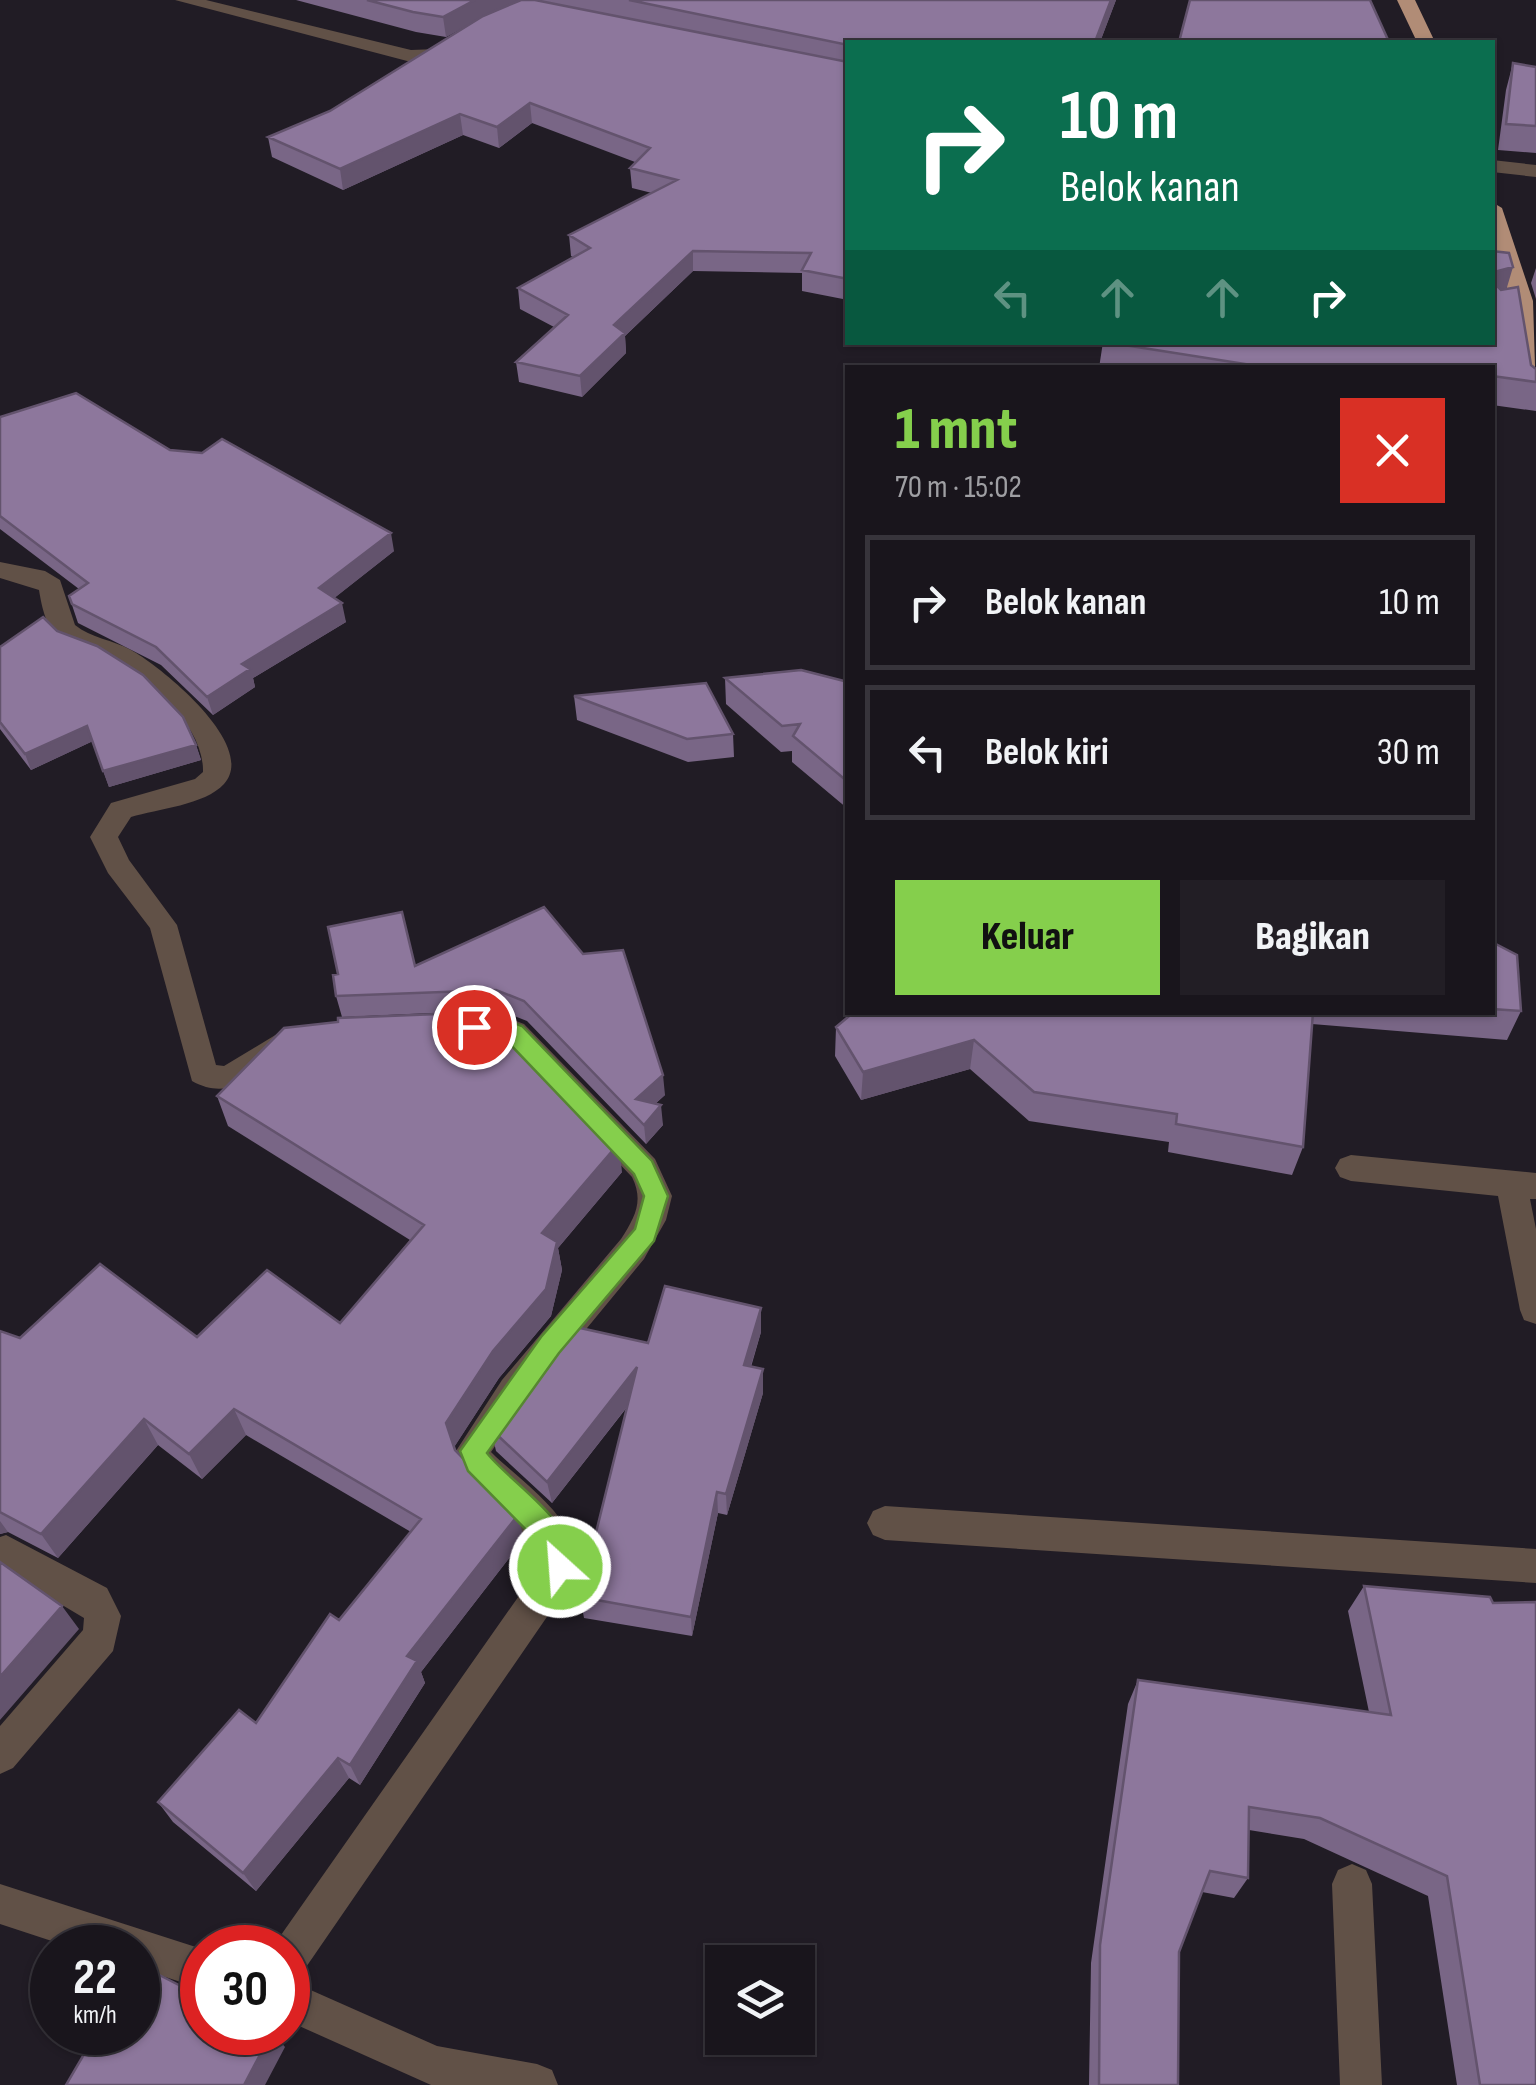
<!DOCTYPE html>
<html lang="id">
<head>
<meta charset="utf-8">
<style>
	body { margin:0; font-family:"Sofia Sans Condensed",sans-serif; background:#221e25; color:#f1f3f6; height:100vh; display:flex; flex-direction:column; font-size:38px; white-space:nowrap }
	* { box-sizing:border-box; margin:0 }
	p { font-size:32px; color:#9f9fa3 }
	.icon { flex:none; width:55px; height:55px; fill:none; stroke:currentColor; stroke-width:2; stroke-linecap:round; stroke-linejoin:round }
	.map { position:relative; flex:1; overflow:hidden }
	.sheet { position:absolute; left:845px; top:365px; width:650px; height:650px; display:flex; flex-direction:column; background:#19151c; border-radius:0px; box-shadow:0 2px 8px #0004,0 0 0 2px #37343b }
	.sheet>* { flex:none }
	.hud { position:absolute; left:845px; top:40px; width:650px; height:305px; border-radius:0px; box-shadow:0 2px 8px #0004,0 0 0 2px #37343b; background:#0b6e4f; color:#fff; overflow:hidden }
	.controls { position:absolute; left:705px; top:1945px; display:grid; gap:20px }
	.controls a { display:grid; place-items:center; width:110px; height:110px; border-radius:0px; background:#19151c; box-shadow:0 2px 8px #0004,0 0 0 2px #37343b; font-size:50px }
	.speed { position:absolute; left:30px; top:1925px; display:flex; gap:20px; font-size:50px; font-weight:700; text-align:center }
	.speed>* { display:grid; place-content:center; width:130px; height:130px; border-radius:50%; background:#19151c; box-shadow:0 2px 8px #0004,0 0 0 2px #37343b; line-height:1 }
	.speed small { font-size:25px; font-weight:400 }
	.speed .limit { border:15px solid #d22; background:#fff; color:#111 }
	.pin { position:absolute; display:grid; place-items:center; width:85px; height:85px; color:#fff; margin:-42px; border:5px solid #fff; border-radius:50%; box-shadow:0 2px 10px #0007 }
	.me { position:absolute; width:110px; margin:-55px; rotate:334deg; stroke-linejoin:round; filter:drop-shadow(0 0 8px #0008) }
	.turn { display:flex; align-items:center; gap:35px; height:210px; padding:0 50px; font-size:45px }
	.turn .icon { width:130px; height:130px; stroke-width:2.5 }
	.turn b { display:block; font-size:70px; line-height:85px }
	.lanes { display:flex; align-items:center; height:95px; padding:0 50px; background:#0003; justify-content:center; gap:50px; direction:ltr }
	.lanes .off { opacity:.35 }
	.round { display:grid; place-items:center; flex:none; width:105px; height:105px; border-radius:0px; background:#221e25 }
	.overview { display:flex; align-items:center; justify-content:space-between; height:170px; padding:0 50px }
	h1 { font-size:60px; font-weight:800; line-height:75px; color:#85cf4c }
	.button { display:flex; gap:20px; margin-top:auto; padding:20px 50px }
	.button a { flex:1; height:115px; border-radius:0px; background:#85cf4c; color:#111; font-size:40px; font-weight:800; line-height:115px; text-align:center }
	.button a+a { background:#221e25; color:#f1f3f6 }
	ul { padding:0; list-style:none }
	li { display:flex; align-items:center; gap:30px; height:135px; margin:0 20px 15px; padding:0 30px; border:5px solid #37343b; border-radius:0px }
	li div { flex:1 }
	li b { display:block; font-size:38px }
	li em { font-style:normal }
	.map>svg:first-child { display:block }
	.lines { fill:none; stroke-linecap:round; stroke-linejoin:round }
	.service { fill:#615147; fill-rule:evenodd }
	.minor { fill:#615147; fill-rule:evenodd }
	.tertiary { fill:#615147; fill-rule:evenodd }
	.trunk { fill:#b18c76; fill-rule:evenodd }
	.wall { fill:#796686 }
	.shaded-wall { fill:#63536d }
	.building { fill:#8d779c; stroke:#63536d; stroke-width:2.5 }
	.route { fill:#85cf4c; stroke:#568731; stroke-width:2.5 }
</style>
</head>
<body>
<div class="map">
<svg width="1536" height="2085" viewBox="0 0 1536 2085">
	<rect width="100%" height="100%" fill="#211c25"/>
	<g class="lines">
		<path class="service" d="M 1351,1155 L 1536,1173 L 1536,1199 L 1530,1199 L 1536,1229 L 1536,1324 L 1524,1320 L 1520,1310 L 1498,1196 L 1351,1181 L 1340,1177 L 1335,1168 L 1340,1159 Z
			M 885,1506 L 1536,1549 L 1536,1583 L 885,1540 L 873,1535 L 867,1523 L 873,1511 Z"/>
		<path class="minor" d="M 175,0 L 206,0 L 411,50 L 437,49 L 457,39 L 466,45 L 448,58 L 411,62 Z
			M 0,562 L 45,571 L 60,580 L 75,625 C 91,638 113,640 131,650 C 160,666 259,745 224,784 C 205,805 157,809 131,817 L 118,837 L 129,860 L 177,925 L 216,1065 L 224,1066 L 282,1031 L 293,1035 L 297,1043 L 293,1051 C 259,1070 233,1104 192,1081 L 150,928 L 108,873 L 90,837 L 111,803 L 195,779 L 203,772 C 204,724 150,683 111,662 C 95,653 75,651 61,640 C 46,628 42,608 39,590 L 0,578 Z
			M 498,1014 L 524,1024 L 655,1159 L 672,1196 L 666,1220 L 644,1259 L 526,1402 L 491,1452 C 523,1484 594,1529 573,1579 L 302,1973 L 288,1979 L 288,1948 L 274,1945 L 542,1563 L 541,1551 L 465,1473 L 456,1451 L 502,1380 L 621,1239 C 635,1217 644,1201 632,1177 L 502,1040 L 456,1035 L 452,1027 L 456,1019 Z
			M 6,1535 L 107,1588 L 121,1616 L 113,1651 L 13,1768 L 0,1774 L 0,1726 L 83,1630 L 84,1618 L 0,1568 L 0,1537 Z
			M 1352,1864 L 1366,1870 L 1372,1884 L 1382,2085 L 1340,2085 L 1332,1884 L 1338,1870 Z"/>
		<path class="tertiary" d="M 1492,160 L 1536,165 L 1536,177 L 1492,172 Z
			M 0,1884 L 202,1949 L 202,1989 L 138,1968 L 138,1948 L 73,1948 L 0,1924 Z
			M 288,1980 L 437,2046 L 537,2064 L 552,2070 L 558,2085 L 431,2085 L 288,2021 Z"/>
		<path class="trunk" d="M 1397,0 L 1415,0 L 1435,42 L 1417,42 Z
			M 1492,202 L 1502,208 L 1533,301 L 1536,399 L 1525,392 L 1511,301 L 1492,242 Z"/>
	</g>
	<path class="wall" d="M 296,0 L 1116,0 L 1100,42 L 848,42 L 848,300 L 802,291 L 802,273 L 693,271 L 625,336 L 626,353 L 582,397 L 519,382 L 516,362 L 554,327 L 520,309 L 518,288 L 573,257 L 571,256 L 569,235 L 652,193 L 632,188 L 630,168 L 635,162 L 532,123 L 499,148 L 463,135 L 343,190 L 272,157 L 268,137 L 330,111 L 479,19 L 446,37 L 416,32 Z
		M 1513,63 L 1536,67 L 1536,153 L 1498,150 L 1506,90 Z
		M 1536,268 L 1536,299 L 1531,283 Z
		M 1506,289 L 1531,365 L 1536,369 L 1536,411 L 1492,405 L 1492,368 L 1099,368 L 1103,342 Z
		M 0,417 L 170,450 L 394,551 L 334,598 L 346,622 L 253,678 L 255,687 L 213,715 L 161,665 L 78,623 L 69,596 L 79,589 L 0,529 Z
		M 57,631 L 196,745 L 201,760 L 109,787 L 93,741 L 31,770 L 0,729 L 0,647 Z
		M 725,678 L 848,682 L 848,809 L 792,762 L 792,751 L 781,752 L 726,704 Z
		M 574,696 L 733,734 L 734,757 L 688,762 L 577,720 Z
		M 544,907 L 665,1095 L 655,1104 L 663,1125 L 646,1144 L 527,1021 L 499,1010 L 342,1017 L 336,996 L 415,966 Z
		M 1492,942 L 1521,1011 L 1507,1040 L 1312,1024 L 1303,1147 L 1292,1175 L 1168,1152 L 1169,1142 L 1029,1121 L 970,1069 L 861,1100 L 835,1056 L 836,1027 L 854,1012 L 1492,1012 Z
		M 217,1096 L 622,1172 L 558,1248 L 562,1270 L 551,1316 L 499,1378 L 454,1447 L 524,1539 L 421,1672 L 425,1683 L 360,1785 L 349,1778 L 256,1891 L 173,1822 L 158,1802 L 256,1723 L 411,1532 L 246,1435 L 202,1479 L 158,1445 L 58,1558 L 8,1532 L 0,1534 L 0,1331 L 20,1338 L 197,1337 L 340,1323 L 410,1240 L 228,1126 Z
		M 761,1332 L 751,1367 L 763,1369 L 763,1393 L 727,1515 L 718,1513 L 692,1636 L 584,1618 L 580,1597 L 628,1406 L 552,1503 L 496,1451 L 491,1429 L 648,1343 Z
		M 1364,1586 L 1536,2085 L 1457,2085 L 1428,1896 L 1304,1839 L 1249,1830 L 1248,1878 L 1234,1898 L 1202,1892 L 1179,1952 L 1178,2085 L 1089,2085 L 1091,1963 L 1128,1704 L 1138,1680 L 1369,1712 L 1348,1611 Z"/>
	<path class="shaded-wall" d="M 475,0 L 523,0 L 495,10 L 446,37 L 443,17 Z
		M 1111,0 L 1116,0 L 1100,42 L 1095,42 Z
		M 530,103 L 532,123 L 499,148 L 497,127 Z
		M 460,114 L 463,135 L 343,190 L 340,169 Z
		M 693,251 L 693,271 L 625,336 L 626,353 L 582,397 L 580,376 L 614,325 Z
		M 1513,267 L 1505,294 L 1492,297 L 1498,271 Z
		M 391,533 L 394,551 L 323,607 L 319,588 Z
		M 342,603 L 346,622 L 253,678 L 255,687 L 213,715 L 207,697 L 242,664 Z
		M 87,726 L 93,741 L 31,770 L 25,754 Z
		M 196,745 L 201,760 L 109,787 L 103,771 Z
		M 974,1040 L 970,1069 L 861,1100 L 863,1072 Z
		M 663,1075 L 665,1095 L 638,1119 L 636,1099 Z
		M 661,1105 L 663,1125 L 646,1144 L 644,1125 Z
		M 619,1143 L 622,1172 L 558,1248 L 562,1270 L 551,1316 L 499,1378 L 453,1449 L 446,1423 L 542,1233 Z
		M 761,1308 L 761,1332 L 744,1388 L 744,1365 Z
		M 637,1367 L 640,1390 L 552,1503 L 547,1482 Z
		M 763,1369 L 763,1393 L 727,1515 L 726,1494 Z
		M 234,1409 L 246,1435 L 202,1479 L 189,1454 Z
		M 144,1419 L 158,1445 L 58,1558 L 41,1534 Z
		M 717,1492 L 718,1513 L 692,1636 L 691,1617 Z
		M 518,1515 L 524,1539 L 421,1672 L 425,1683 L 360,1785 L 350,1765 L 407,1656 Z
		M 0,1521 L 8,1532 L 0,1534 Z
		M 62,1606 L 79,1629 L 0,1720 L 0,1677 Z
		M 338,1758 L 349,1778 L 256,1891 L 243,1873 Z
		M 272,2032 L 285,2047 L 265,2085 L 244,2085 Z"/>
	<path class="building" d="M 367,0 L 475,0 L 443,17 L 413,12 Z
		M 521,0 L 535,0 L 848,62 L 848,279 L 802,270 L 811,253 L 693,251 L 614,325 L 625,333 L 580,376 L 516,362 L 568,315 L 518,288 L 590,248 L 569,235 L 677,180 L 630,168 L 650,148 L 530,103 L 497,127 L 460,114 L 340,169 L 268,137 L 330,111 L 483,16 Z
		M 629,0 L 1111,0 L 1095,42 L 848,42 L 848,45 Z
		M 1190,0 L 1370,0 L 1389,42 L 1179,42 Z
		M 1513,63 L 1536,67 L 1536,126 L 1506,124 Z
		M 1492,251 L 1509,253 L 1513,267 L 1498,271 L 1497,286 L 1501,290 L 1518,287 L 1531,365 L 1536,369 L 1536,382 L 1492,376 L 1492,368 L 1258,368 L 1258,366 L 1105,342 L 1492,342 Z
		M 76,393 L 170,450 L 202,453 L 222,439 L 391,533 L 319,588 L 342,603 L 242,664 L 250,669 L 207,697 L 156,647 L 72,604 L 69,596 L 88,583 L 0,516 L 0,417 Z
		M 43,617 L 57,631 L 97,646 L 143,675 L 183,717 L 196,745 L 103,771 L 87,726 L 25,754 L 0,722 L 0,647 Z
		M 801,670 L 848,682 L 848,782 L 793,736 L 800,724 L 782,726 L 725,678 Z
		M 706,683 L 733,734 L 687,739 L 574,696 Z
		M 544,907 L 583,954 L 623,950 L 663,1075 L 636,1099 L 661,1105 L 644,1125 L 524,1001 L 496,990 L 336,996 L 333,975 L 338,974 L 328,927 L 402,912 L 415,966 Z
		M 1492,942 L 1517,955 L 1521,1011 L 1492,1009 Z
		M 489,1012 L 619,1143 L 542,1233 L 557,1242 L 546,1289 L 493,1351 L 446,1423 L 455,1450 L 518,1515 L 407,1656 L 417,1661 L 350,1765 L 338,1758 L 243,1873 L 158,1802 L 239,1710 L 256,1723 L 330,1614 L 339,1620 L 421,1519 L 234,1409 L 189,1454 L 144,1419 L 41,1534 L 0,1512 L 0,1331 L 20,1338 L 100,1264 L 197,1337 L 267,1270 L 340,1323 L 424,1225 L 217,1096 L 284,1028 L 338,1022 L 338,1018 Z
		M 854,1012 L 1313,1012 L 1303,1147 L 1176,1124 L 1177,1114 L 1034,1092 L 974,1040 L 863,1072 L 836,1027 Z
		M 665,1286 L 761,1308 L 744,1365 L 763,1369 L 726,1494 L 717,1492 L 691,1617 L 580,1597 L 637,1367 L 547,1482 L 491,1429 L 571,1326 L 648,1343 Z
		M 0,1562 L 62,1606 L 0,1677 Z
		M 1364,1586 L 1490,1597 L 1493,1603 L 1536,1602 L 1536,2085 L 1480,2085 L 1447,1876 L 1320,1818 L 1249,1807 L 1248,1878 L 1210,1871 L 1179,1952 L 1178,2085 L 1099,2085 L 1100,1945 L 1138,1680 L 1391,1715 Z
		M 138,1964 L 202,1997 L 202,2032 L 272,2032 L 244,2085 L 66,2085 L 97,2032 L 138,2032 Z"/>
	<path class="route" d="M 498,1017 L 522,1026 L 652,1161 L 668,1196 L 654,1241 L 559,1353 L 487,1453 C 512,1485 590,1531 570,1576 L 560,1580 L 551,1576 L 545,1549 L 468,1471 L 460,1451 L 541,1337 L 635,1229 L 644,1196 L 634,1174 L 505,1039 L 474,1036 L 462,1027 L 474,1018 Z"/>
</svg>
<div class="controls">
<a><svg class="icon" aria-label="layers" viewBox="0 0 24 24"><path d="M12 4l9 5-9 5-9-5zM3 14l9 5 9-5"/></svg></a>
</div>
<div class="speed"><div>22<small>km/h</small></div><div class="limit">30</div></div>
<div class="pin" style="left:474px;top:1027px;background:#d93025"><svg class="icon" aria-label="arrive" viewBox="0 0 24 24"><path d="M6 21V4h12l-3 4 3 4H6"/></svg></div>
<svg class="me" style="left:560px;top:1567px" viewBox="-20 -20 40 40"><circle r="17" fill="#85cf4c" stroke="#fff" stroke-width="3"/><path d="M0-11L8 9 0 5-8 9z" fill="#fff"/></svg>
<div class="hud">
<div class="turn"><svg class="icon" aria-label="right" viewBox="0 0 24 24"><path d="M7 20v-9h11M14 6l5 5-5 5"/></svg><div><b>10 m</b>Belok kanan</div></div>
<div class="lanes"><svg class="icon off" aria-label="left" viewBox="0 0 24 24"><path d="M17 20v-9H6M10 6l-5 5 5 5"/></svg><svg class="icon off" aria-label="ahead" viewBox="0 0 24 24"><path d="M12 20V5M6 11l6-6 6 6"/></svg><svg class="icon off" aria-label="ahead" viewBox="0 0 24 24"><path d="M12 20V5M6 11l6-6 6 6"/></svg><svg class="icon" aria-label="right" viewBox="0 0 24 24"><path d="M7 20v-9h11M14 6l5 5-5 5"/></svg></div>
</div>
<section class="sheet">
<div class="overview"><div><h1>1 mnt</h1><p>70 m · 15:02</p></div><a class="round" style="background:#d93025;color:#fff"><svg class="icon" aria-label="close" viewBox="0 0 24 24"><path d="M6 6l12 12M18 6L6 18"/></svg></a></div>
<ul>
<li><svg class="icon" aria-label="right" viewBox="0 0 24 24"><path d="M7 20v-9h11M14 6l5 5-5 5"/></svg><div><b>Belok kanan</b></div><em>10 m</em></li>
<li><svg class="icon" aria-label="left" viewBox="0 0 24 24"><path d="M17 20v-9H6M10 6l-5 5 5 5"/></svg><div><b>Belok kiri</b></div><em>30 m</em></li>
</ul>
<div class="button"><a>Keluar</a><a>Bagikan</a></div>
</section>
</div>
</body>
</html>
